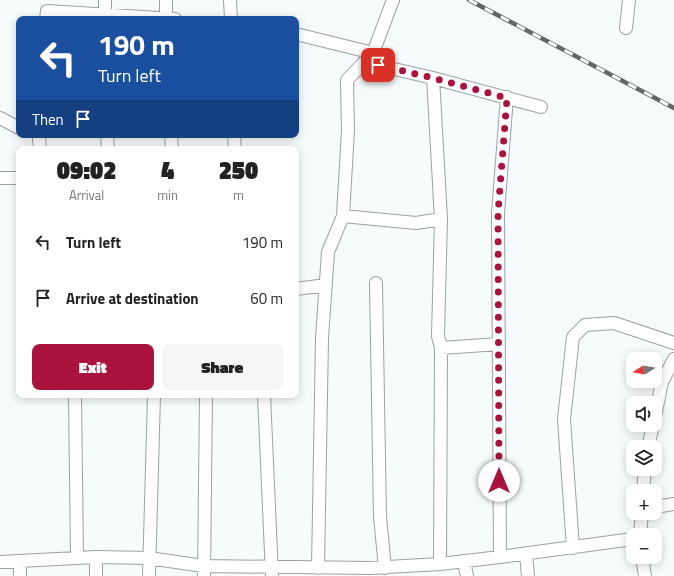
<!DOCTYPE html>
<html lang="en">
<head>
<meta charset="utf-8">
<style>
	body { margin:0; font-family:"Titillium Web",sans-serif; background:#f6f6f6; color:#222; height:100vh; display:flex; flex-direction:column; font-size:15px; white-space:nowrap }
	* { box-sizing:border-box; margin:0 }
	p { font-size:13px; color:#767676 }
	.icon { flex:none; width:22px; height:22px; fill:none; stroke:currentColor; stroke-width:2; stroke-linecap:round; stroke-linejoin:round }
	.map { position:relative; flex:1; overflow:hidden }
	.details { position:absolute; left:16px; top:146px; width:283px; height:252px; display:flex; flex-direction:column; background:#fff; border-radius:8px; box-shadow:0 2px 10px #0003 }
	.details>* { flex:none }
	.hud { position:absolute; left:16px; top:16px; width:283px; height:122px; border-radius:8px; box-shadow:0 2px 10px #0003; background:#1a4fa0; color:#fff; overflow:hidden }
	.needle { width:26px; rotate:259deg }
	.fabs { position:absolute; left:626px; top:352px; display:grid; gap:8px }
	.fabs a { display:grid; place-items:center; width:36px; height:36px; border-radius:8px; background:#fff; box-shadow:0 2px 10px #0003; font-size:20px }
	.pin { position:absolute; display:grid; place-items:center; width:34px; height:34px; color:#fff; margin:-17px; border-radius:8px; box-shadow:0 2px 6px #0006 }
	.me { position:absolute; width:44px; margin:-22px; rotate:0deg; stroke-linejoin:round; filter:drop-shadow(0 0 3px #0008) }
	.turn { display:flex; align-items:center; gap:14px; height:84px; padding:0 16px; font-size:18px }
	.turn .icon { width:52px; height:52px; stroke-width:2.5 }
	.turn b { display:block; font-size:28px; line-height:34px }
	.then { display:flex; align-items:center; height:38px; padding:0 16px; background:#0003; gap:8px; font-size:15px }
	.eta { display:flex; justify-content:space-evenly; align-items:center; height:68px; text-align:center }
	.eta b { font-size:24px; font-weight:800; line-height:28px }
	.cta { display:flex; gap:8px; margin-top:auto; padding:8px 16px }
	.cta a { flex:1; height:46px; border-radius:8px; background:#aa133c; color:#fff; font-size:16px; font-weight:800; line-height:46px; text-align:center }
	.cta a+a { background:#f6f6f6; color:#222 }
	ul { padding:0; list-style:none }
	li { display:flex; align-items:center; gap:12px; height:56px; padding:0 16px }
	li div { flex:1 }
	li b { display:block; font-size:15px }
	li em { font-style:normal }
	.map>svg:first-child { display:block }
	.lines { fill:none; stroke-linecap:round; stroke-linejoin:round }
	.street-casing { stroke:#9ca1a2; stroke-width:14 }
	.street { stroke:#fff; stroke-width:12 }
	.rail-casing { stroke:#646768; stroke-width:4.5 }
	.rail { stroke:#fff; stroke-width:3; stroke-dasharray:9; stroke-linecap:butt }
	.route { stroke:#aa133c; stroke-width:7; stroke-dasharray:0 12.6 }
</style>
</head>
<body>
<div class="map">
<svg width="674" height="576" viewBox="0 0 674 576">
	<rect width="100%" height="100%" fill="#f6fbfc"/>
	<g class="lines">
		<g class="street-casing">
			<path id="street" d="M 166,0 L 166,19
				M 230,0 L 231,19
				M 46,19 L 47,11 L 175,19
				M 105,19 L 105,0
				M 626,28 L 629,0
				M 296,34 L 373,53
				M 364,62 L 433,78 L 541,107
				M 433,78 L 441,219 L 438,336 L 441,348 L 440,564
				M 0,118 L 19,128
				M 107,135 L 108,149
				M 171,135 L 172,149
				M 234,135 L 235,149
				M 40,149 L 39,139 L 40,135
				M 0,178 L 19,178
				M 343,216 L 416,223 L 441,219
				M 376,283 L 380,517 L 385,568
				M 296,289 L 326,285
				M 441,348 L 499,344
				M 75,395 L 77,558
				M 264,395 L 272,576
				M 655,417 L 662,382 L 674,359
				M 648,447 L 653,425
				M 643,491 L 645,469
				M 655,507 L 674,504
				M 640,535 L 642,513
				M 573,548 L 564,419 L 573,337 L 585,325 L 614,323 L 674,343
				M 526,554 L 528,576
				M 96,557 L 96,576
				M 500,557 L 498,213 L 507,97
				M 642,557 L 645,576
				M 20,561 L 20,576
				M 464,561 L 467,576
				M 0,562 L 96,557 L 149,558 L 203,566 L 370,568 L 440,564 L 500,557 L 633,539
				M 318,568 L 322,338 L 328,252 L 343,216 L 348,130 L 347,80 L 373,53 L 393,0
				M 149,576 L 154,395
				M 204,576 L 206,395"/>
		</g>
		<use href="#street" class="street"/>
		<g class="rail-casing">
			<path id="rail" d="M 469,0 L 674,108"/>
		</g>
		<use href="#rail" class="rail"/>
	</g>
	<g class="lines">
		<path class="route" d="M 378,65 L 433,78 L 507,98 L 498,213 L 499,481"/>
	</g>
</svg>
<div class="fabs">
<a><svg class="needle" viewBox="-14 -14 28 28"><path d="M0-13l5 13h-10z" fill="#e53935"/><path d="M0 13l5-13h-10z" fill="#767676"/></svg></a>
<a><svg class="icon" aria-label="sound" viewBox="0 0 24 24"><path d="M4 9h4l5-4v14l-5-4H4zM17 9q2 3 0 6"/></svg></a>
<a><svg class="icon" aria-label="layers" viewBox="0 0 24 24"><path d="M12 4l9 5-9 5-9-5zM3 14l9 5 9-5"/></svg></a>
<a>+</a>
<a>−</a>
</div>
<div class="pin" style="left:378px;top:65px;background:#d93025"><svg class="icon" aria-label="arrive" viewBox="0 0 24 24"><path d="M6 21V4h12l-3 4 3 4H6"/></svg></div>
<svg class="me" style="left:499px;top:481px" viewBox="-20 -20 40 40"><circle r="19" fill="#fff"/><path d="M0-13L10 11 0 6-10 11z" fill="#aa133c"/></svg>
<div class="hud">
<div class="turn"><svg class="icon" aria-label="left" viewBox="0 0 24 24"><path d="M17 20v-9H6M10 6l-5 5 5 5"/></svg><div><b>190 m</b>Turn left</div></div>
<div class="then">Then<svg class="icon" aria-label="arrive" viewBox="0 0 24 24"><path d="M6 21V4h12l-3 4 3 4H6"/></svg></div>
</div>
<section class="details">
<div class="eta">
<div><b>09:02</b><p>Arrival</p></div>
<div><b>4</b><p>min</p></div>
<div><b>250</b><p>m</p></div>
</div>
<ul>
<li><svg class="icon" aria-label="left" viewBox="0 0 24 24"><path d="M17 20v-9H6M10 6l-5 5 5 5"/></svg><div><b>Turn left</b></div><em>190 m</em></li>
<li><svg class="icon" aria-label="arrive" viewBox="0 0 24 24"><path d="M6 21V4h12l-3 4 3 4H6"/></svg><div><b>Arrive at destination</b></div><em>60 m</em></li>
</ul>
<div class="cta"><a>Exit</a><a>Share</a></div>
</section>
</div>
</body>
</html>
